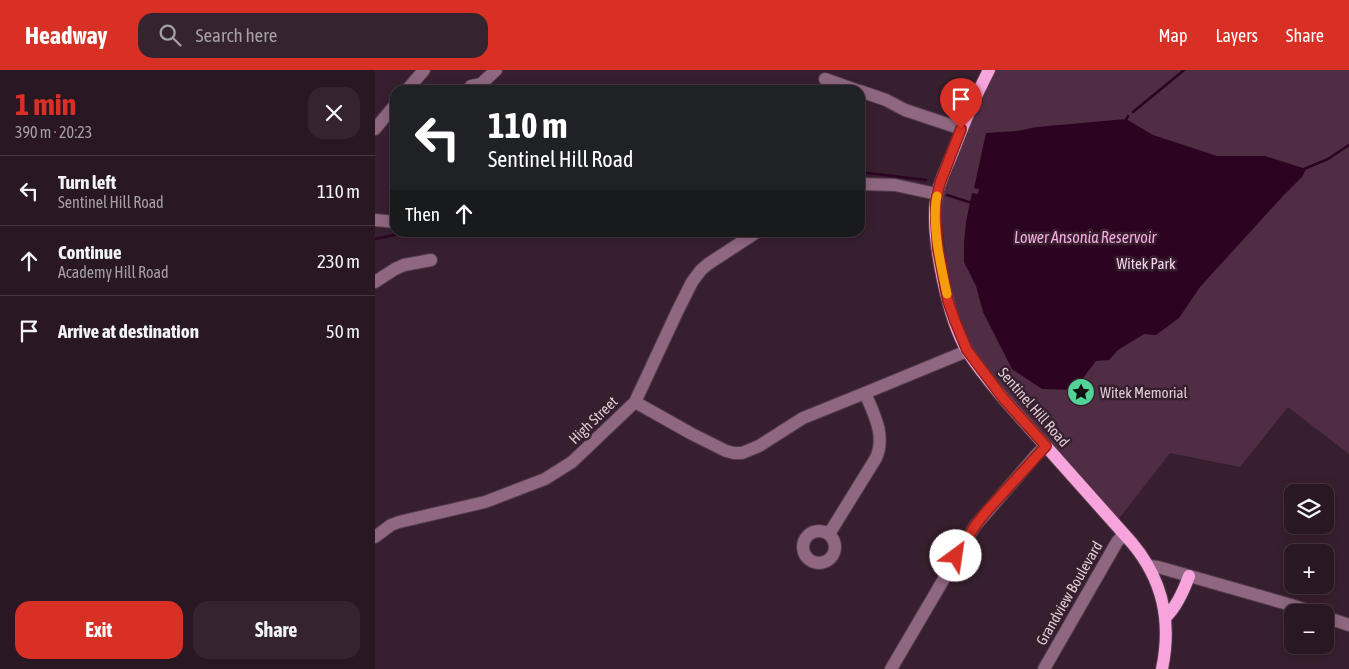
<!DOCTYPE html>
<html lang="en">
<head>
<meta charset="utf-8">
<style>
	body { margin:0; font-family:"Asap Condensed",sans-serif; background:#352430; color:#f1f3f6; height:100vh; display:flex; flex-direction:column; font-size:19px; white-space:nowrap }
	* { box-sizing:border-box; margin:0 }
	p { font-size:16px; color:#a59fa6 }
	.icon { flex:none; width:28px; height:28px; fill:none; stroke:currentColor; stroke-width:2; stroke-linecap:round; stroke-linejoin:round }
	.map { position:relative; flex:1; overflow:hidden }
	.details { display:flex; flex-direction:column; background:#291723; width:375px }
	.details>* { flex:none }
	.hud { position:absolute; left:15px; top:15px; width:475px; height:152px; border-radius:15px; box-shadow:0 2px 12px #0003,0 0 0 1px #453641; background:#202124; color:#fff; overflow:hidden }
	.tools { position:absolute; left:909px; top:414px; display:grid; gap:10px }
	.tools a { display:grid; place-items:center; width:50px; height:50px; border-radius:10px; background:#291723; box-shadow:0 2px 12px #0003,0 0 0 1px #453641; font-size:25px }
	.pin { position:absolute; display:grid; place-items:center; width:42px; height:42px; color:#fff; margin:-51px -21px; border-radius:50% 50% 50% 0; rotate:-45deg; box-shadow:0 0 5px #0007 }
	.pin .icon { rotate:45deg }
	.me { position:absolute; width:55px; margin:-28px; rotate:31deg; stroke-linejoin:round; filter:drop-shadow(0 0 4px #0008) }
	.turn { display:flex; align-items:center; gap:18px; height:105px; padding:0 15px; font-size:22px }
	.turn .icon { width:65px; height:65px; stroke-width:2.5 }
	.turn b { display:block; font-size:35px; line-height:42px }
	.then { display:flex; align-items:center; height:48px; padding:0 15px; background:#0003; gap:10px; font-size:19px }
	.round { display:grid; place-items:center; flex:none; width:52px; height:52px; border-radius:15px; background:#352430 }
	.overview { display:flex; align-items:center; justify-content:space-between; height:85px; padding:0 15px }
	h1 { font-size:30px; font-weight:700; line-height:38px; color:#d93025 }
	.cta { display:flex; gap:10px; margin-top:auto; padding:10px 15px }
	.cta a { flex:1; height:58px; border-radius:15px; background:#d93025; color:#fff; font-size:20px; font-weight:700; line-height:58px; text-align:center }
	.cta a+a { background:#352430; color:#f1f3f6 }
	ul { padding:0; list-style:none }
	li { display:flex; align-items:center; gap:15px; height:70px; padding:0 15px; border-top:1px solid #453641 }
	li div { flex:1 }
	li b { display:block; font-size:19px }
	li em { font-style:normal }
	header { display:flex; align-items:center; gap:30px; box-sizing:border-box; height:70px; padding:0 25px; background:#d93025; color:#fff }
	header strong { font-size:24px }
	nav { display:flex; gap:28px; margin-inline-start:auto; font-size:18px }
	.search { width:350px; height:45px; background:#352430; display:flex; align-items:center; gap:12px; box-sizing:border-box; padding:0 18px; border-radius:15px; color:#a59fa6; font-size:19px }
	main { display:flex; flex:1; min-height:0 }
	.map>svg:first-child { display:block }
	.green { fill:#502d45 }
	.water { fill:#2d0322 }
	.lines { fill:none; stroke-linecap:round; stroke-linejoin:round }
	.stream { stroke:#2d0322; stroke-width:2.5 }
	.minor-casing { stroke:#523b4a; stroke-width:14 }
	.major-casing { stroke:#523b4a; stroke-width:14 }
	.minor { stroke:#8f6781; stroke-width:12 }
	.major { stroke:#f7a4dc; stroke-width:12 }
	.route-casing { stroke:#8d1f18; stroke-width:12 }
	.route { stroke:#d93025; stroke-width:9 }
	.slow { stroke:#f59e0b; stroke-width:9 }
	.labels { text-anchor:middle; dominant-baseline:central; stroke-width:5; stroke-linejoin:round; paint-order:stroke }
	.park-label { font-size:15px; fill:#f6d6ea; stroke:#371f2f }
	.poi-label { font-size:15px; fill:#decdd8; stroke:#371f2f; text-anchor:start }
	.street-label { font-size:15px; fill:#decdd8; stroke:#371f2f }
	.water-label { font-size:16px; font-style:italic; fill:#f9acdf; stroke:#371f2f }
</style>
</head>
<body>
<header>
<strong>Headway</strong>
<div class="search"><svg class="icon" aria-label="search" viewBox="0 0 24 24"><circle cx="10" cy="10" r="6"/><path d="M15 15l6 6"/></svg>Search here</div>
<nav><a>Map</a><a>Layers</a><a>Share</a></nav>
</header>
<main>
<section class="details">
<div class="overview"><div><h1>1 min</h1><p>390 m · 20:23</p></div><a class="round"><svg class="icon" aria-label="close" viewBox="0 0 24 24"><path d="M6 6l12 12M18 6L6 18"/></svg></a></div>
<ul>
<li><svg class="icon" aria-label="left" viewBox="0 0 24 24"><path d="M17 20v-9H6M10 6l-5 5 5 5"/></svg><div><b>Turn left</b><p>Sentinel Hill Road</p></div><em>110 m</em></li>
<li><svg class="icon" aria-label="ahead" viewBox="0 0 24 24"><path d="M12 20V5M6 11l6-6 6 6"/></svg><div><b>Continue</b><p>Academy Hill Road</p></div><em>230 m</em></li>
<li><svg class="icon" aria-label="arrive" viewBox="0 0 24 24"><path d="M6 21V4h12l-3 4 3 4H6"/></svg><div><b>Arrive at destination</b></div><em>50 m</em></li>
</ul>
<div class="cta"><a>Exit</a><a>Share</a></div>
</section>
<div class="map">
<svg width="974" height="599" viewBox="0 0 974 599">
	<rect width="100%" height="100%" fill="#371f2f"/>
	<path class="green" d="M 621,0 L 974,0 L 974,384 L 913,337 L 865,397 L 795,383 L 743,450 L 624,320 L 595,277 L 582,246 L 573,207 L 566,142 L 566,130 L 572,107 L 593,59 Z"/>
	<path class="water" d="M 751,49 L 778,65 L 842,86 L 890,86 L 931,99 L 927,107 L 907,127 L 825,217 L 804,248 L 781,265 L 769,264 L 743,280 L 734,290 L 721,291 L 699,320 L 667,319 L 637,299 L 608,242 L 601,216 L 589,192 L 589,173 L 591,152 L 597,123 L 603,124 L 604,119 L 599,118 L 611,63 L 642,61 L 662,57 Z"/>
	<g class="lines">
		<path class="stream" d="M 758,42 L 809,0
			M 750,52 L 753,46
			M 929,99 L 953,89 L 974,75
			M 485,102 L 551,110
			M 572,125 L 597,133
			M 0,169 L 23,164"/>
		<g class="minor-casing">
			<path id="minor" d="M 450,9 L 481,20
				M 96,16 L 106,14 L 121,0
				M 32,20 L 49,0
				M 485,21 L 511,30 L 530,40 L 587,59
				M 0,59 L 20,35
				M 485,114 L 520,115 L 562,124
				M 0,150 L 20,152
				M 0,212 L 20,199 L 29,195 L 56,190
				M 260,332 L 317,364 L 351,381 L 359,383 L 367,383 L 384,376 L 428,348 L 490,323 L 592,281
				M428 477a16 16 0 1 1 32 0a16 16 0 1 1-32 0Z
				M 454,464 L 501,388 C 511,366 499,344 490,323
				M 0,467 L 16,455 L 24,452 L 110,432 L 170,409 L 197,392 L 260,332 L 302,242 L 317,212 L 326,200 L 333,194 L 382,162
				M 774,496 L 783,497 L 916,535 L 938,542
				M 950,547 L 974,555
				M 516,599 L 600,456 L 663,383 L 671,376
				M 669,599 L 742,472 L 749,464"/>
		</g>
		<g class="major-casing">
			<path id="major" d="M 614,0 C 600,27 588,55 577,84 C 571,99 563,114 561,130 C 556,168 573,250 593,282 C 603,298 616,313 628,328 L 757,473 C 788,510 797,551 787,599
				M 791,547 C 802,536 809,520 814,506"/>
		</g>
		<use href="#minor" class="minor"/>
		<use href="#major" class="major"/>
	</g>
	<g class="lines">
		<g class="route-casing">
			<path id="route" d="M 581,486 L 600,456 L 610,443 L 671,376 L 628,328 L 592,280 L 580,251 L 573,231 L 563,179 L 561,151 L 561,130 L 565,113 L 586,59"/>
		</g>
		<use href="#route" class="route"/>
		<path class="slow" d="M 562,126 C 556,153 566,197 572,224"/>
	</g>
	<defs>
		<g id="sight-disc" transform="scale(1.4375)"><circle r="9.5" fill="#52d397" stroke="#371f2f"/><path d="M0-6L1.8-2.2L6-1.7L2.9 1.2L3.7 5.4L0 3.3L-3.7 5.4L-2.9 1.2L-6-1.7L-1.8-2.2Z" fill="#111"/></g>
	</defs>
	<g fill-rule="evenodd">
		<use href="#sight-disc" x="706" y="322"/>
	</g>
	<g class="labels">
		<g class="park-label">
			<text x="771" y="193">Witek Park</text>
		</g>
		<g class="poi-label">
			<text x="725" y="322">Witek Memorial</text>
		</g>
		<g class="street-label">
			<text transform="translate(659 337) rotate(49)">Sentinel Hill Road</text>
			<text transform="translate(218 350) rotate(-44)">High Street</text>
			<text transform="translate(694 523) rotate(-60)">Grandview Boulevard</text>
		</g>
		<g class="water-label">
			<text x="710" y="167">Lower Ansonia Reservoir</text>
		</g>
	</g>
</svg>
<div class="tools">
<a><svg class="icon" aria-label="layers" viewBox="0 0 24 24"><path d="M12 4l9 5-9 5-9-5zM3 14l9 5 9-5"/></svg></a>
<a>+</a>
<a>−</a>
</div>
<div class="pin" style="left:586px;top:59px;background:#d93025"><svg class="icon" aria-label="arrive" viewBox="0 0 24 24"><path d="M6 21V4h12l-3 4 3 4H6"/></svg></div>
<svg class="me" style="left:581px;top:486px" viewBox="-20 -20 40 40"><circle r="19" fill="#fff"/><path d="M0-13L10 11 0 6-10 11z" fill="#d93025"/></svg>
<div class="hud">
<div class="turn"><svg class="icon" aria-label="left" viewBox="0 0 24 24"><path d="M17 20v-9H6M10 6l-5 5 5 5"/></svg><div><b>110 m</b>Sentinel Hill Road</div></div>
<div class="then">Then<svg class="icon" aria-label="ahead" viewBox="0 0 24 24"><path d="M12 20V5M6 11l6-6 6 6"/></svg></div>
</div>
</div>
</main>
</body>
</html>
